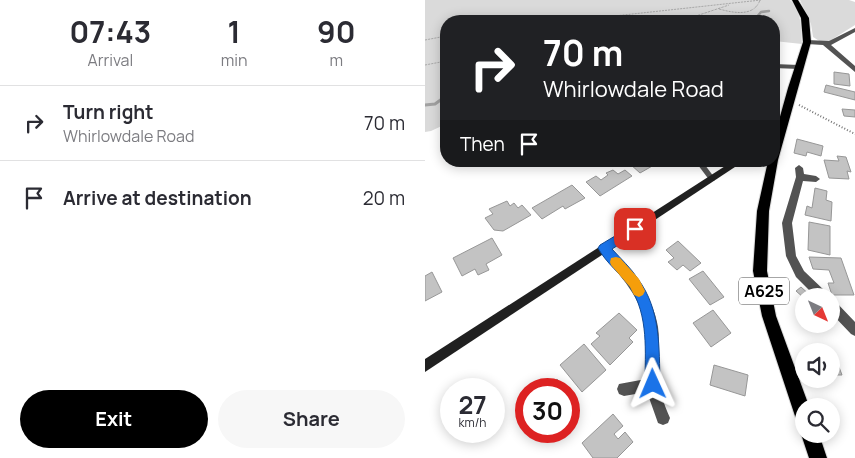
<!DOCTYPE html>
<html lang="en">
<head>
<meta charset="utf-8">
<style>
	body { margin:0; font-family:Manrope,sans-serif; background:#f7f7f7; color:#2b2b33; height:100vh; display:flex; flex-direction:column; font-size:19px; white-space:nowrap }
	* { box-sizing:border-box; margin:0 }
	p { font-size:16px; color:#7c7c81 }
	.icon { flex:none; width:28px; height:28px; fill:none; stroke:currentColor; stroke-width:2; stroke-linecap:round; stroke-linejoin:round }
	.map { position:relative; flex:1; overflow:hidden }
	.details { display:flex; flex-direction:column; background:#fff; width:425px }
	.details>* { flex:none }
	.top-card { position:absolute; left:15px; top:15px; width:340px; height:152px; border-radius:20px; box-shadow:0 2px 12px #0003; background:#202124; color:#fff; overflow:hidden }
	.needle { width:32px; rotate:137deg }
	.tools { position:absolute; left:370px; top:288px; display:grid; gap:10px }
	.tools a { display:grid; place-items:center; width:45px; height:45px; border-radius:50%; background:#fff; box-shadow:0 2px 12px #0003; font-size:25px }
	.speed { position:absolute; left:15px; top:378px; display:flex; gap:10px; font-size:25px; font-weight:700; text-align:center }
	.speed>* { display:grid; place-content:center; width:65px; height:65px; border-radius:50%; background:#fff; box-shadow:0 2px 12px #0003; line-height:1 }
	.speed small { font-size:12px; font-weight:400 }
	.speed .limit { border:8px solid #d22; background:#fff; color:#111 }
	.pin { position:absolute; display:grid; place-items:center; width:42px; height:42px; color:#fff; margin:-21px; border-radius:10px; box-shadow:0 2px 8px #0006 }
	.me { position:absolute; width:55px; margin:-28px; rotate:359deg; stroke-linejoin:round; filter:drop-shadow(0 0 4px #0008) }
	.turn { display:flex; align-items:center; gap:18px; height:105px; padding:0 20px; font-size:22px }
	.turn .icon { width:65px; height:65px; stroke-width:2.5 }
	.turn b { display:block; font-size:35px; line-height:42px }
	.then { display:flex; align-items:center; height:48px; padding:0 20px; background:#0003; gap:10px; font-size:19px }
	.eta { display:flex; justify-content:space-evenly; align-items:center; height:85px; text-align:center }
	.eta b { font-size:30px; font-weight:700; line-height:35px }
	.action { display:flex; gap:10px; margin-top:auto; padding:10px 20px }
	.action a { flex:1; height:58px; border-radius:30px; background:#000; color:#fff; font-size:20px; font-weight:700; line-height:58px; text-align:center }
	.action a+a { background:#f7f7f7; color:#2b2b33 }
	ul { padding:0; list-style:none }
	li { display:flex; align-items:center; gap:15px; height:75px; padding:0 20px; border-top:1px solid #e1e1e2 }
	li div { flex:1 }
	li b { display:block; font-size:19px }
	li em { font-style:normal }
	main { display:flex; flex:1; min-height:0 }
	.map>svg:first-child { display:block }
	.green { fill:#dadada }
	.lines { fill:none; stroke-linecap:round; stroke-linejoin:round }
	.stream-far1 { stroke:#a1a1a1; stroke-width:2.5 }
	.stream { stroke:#a1a1a1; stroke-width:3 }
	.building { fill:#c3c3c3; stroke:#979797 }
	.primary-casing { stroke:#dbdbdb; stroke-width:2 }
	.path-far1 { stroke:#757575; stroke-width:1; stroke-dasharray:0.5 1; stroke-linecap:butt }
	.path { stroke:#757575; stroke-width:2; stroke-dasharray:1 2; stroke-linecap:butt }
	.lane { fill:#535353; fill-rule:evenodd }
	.street { fill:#535353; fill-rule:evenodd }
	.secondary { fill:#202020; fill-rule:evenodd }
	.primary { fill:#000; fill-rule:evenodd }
	.route { fill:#1a73e8; stroke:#114b97 }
	.slow { fill:#f59e0b }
	.labels { text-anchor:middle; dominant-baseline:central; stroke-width:4.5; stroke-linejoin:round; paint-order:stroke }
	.shield { fill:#fff; stroke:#4c4c4c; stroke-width:1 }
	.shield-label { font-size:16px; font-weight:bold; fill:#000 }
</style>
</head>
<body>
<main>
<section class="details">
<div class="eta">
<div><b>07:43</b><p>Arrival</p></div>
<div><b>1</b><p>min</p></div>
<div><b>90</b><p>m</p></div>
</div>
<ul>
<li><svg class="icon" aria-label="right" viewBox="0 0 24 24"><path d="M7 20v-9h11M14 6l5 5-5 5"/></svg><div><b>Turn right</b><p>Whirlowdale Road</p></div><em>70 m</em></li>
<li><svg class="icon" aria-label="arrive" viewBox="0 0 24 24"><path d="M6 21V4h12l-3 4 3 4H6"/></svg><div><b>Arrive at destination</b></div><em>20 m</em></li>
</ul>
<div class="action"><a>Exit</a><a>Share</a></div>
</section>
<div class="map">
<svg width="430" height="458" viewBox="0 0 430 458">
	<rect width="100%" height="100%" fill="#fff"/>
	<path class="green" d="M 0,0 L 365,0 C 377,10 376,30 377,44 L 349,41 L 349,21 L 21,21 L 21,124 L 6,131 L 0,132 Z
		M 375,0 L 424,0 L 430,2 L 430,25 L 403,42 L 396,42 L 388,37 L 386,24 Z"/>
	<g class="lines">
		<path class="stream-far1" d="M 314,21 L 331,18 L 336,12 L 344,11"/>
		<path class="stream" d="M 0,105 L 10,104 L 21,96"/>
	</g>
	<path class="building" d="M 409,72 L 424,74 L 425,86 L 409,84 Z
		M 401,85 L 430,92 L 430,100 L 399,92 Z
		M 417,109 L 430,110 L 430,117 L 419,116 Z
		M 372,139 L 398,146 L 396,156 L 382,152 L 381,156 L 369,153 Z
		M 412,156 L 421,157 L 426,172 L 422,171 L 424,179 L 404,178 L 399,160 L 414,161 Z
		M 209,161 L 236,161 L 215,173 L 205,164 Z
		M 188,170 L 193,174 L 200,170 L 207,176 L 175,196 L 161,182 L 171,176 L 176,180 L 183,175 L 181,173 Z
		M 147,185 L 160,198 L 140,209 L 138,206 L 117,219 L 107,208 Z
		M 390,188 L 402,191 L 401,200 L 407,202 L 406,221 L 380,215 L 382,206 L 387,208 Z
		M 82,201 L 85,206 L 89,203 L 93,208 L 97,205 L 106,215 L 78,231 L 69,230 L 60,218 L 68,214 L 64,209 Z
		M 384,222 L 405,226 L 405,255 L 383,250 Z
		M 67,238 L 77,255 L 61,264 L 64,270 L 53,275 L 50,269 L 37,276 L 28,258 Z
		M 253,241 L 276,263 L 265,271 L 258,265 L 252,270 L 243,262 L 249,258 L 241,250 Z
		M 384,257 L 416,258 L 429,295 L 407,295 L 403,283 L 409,283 L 404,270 L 388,269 Z
		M 278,271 L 299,297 L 285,305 L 264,279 Z
		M 7,272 L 17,292 L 0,301 L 0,276 Z
		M 376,287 L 386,296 L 379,296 L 379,298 L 371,291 Z
		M 288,310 L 306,333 L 286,347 L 268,323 Z
		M 194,313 L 212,330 L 204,338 L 208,342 L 185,365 L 166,344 L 175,336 L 171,333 Z
		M 159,344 L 181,370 L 157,392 L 135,365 Z
		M 406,351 L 408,351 L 417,375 L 406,375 Z
		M 289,365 L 323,375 L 320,396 L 285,385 Z
		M 132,379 L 140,389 L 121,389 Z
		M 188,414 L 198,426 L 189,434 L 193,439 L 200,432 L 208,442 L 192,458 L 168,458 L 157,443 Z"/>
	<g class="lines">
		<g class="primary-casing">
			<path id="primary" d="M 367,0 L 373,0 L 384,18 L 386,42 L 353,160 L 344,211 L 342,271 L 351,316 L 384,406 L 379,406 L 379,425 L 373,422 L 370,416 L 337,316 L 328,271 L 332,211 L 343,161 L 349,161 L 349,138 L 363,88 L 378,42 L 376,18 Z
				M 379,428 L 379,434 L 394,434 L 402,458 L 384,458 L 376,434 Z"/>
		</g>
		<path class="path-far1" d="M 294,9 C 309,13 329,17 335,0
			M 119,21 L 180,17 L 336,0
			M 256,21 L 304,5
			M 0,40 L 21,36
			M 0,65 L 21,61"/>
		<path class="path" d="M 374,105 L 430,134"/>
		<path class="lane" d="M 349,64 L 374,65 L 377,67 L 374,69 L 349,68 Z
			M 270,161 L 277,161 L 289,177 L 290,179 L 289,181 L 285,181 Z"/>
		<path class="street" d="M 430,28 L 430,32 L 406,45 L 430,66 L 430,72 L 398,45 L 382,44 L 379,42 L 382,40 L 404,41 Z
			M 374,165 L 378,168 L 379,174 L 391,176 L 395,179 L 391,182 L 378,181 L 367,223 L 371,256 L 379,271 L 401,292 L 403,296 L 390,296 L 371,277 L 361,256 L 357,223 L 371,177 L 370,168 Z
			M 179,245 L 183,246 C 204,270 228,294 233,327 C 235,341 233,356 233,370 C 233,387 238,402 245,418 L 243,423 L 238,425 L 233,423 L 222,392 L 199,396 L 194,394 L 192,389 L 194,384 L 221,379 C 220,362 223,345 221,328 C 217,298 194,274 175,252 L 174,249 L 175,246 Z
			M 406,300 L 410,301 L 430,322 L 430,336 L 426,334 L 406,313 Z"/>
		<path class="secondary" d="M 308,161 L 319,161 L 0,372 L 0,359 Z"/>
		<use href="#primary" class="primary"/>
	</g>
	<path class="route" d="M 210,224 L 214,225 L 216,229 L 214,232 L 187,249 C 196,259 206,268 213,279 C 236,310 234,348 235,384 L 233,390 L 228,392 L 223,390 L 220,384 C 220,352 224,316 205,287 C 196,274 181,263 173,248 L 175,245 Z"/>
	<path class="slow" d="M 191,257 L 195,258 L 214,279 L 220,291 L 218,295 L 214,297 L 209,295 L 205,287 L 186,265 L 185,262 L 186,258 Z"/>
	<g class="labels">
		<rect class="shield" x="314" y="277.5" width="50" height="27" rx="4"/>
		<g class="shield-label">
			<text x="339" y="291">A625</text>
		</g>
	</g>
</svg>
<div class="tools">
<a><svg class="needle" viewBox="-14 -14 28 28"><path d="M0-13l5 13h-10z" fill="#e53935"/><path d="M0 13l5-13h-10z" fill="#7c7c81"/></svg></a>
<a><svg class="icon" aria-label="sound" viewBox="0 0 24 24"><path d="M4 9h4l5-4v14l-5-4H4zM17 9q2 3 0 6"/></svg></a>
<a><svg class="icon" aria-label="search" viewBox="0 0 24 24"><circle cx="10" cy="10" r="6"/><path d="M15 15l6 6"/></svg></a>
</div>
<div class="speed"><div>27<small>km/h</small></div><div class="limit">30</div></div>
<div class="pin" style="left:210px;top:229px;background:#d93025"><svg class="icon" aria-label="arrive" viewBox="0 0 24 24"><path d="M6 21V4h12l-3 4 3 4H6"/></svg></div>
<svg class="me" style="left:228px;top:384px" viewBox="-20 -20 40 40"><path d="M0-17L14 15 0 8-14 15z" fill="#1a73e8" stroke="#fff" stroke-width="4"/></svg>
<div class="top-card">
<div class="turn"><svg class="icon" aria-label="right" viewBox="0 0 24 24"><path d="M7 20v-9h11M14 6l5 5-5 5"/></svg><div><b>70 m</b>Whirlowdale Road</div></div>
<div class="then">Then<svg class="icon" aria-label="arrive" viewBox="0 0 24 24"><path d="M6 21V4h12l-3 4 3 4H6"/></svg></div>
</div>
</div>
</main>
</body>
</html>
